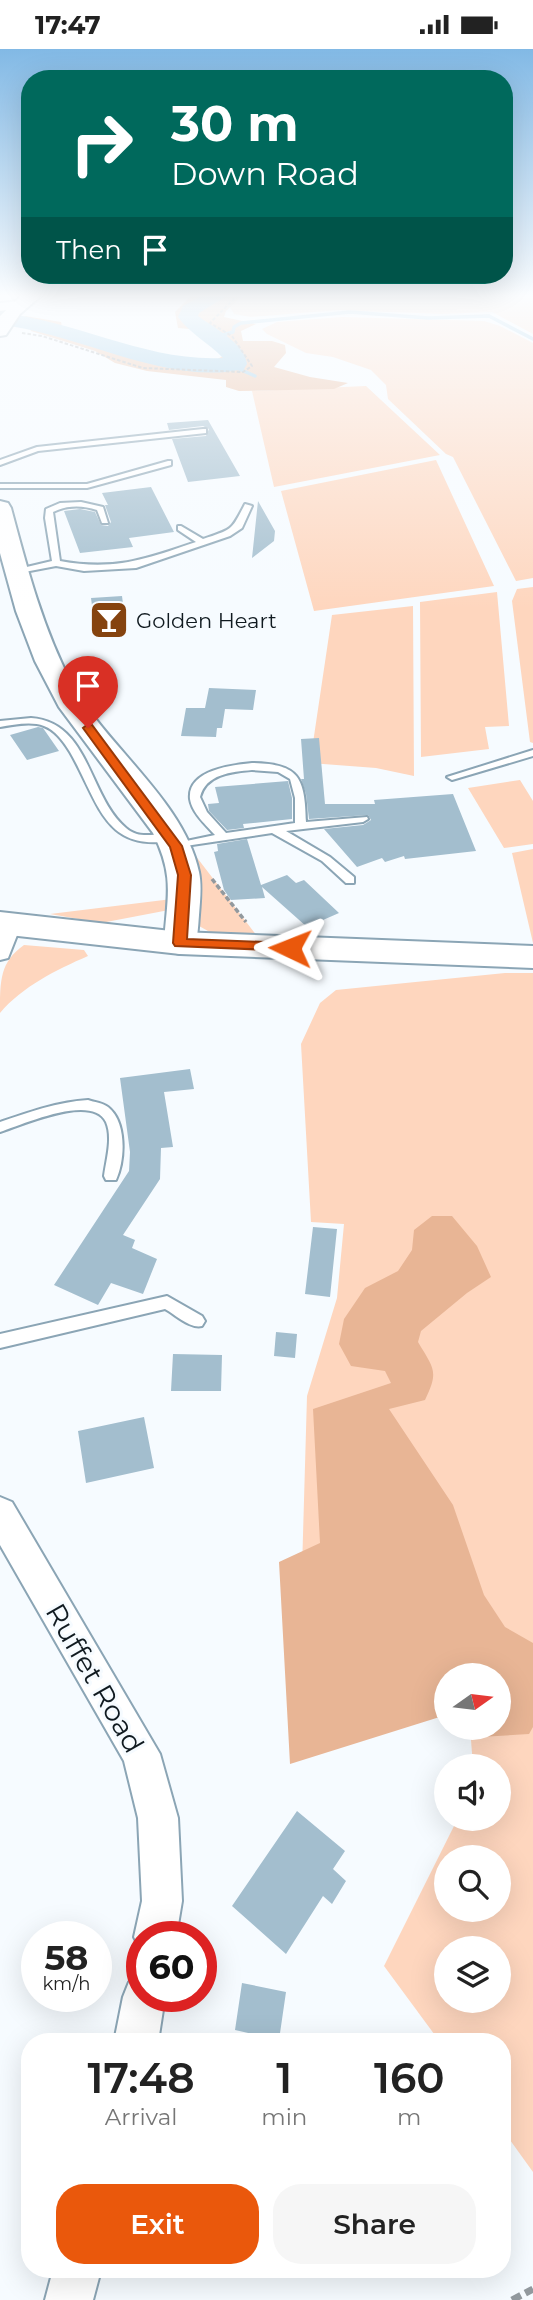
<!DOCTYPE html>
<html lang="en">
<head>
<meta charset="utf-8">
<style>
	body { margin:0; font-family:Montserrat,sans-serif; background:#f6f6f6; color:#222; height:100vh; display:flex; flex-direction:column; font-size:26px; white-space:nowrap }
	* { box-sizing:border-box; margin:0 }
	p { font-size:23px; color:#767676 }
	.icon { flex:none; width:38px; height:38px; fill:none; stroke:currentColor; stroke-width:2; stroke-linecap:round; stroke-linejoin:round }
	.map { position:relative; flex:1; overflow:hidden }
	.details { position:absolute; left:21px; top:1984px; width:490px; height:245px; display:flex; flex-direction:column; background:#fff; border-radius:28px; box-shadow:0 7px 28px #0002 }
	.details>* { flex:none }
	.banner { position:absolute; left:21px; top:21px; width:492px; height:214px; border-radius:28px; box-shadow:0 7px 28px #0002; background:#00695c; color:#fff; overflow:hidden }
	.needle { width:46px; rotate:76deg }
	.buttons { position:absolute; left:434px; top:1614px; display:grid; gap:14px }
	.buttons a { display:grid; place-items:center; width:77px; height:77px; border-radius:50%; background:#fff; box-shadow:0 7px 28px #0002; font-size:35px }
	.speed { position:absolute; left:21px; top:1872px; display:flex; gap:14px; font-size:35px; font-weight:700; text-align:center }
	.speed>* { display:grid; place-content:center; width:91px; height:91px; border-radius:50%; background:#fff; box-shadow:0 7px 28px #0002; line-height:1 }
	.speed small { font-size:18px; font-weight:400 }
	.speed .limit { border:10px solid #d22; background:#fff; color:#111 }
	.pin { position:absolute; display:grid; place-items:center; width:60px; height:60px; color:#fff; margin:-72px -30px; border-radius:50% 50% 50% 0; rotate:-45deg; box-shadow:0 0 7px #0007 }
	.pin .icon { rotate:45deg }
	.me { position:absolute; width:77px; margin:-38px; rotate:272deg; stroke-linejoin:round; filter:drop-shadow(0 0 5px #0008) }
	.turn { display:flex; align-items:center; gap:24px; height:147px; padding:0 35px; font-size:32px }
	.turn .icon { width:91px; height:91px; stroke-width:2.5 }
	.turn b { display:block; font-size:49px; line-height:60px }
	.then { display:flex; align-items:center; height:66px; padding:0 35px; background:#0003; gap:14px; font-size:26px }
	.eta { display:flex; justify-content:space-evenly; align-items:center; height:119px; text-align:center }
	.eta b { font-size:42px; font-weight:600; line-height:49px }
	.button { display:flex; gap:14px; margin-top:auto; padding:14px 35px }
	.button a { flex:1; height:80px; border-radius:28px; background:#ea580c; color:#fff; font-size:28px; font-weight:600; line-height:80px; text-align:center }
	.button a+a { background:#f6f6f6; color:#222 }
	.status { display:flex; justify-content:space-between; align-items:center; height:49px; padding:0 35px; background:#fff; direction:ltr }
	.status svg { height:19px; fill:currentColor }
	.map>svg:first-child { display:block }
	.green { fill:#fed6be; fill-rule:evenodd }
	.forest { fill:#e8b595 }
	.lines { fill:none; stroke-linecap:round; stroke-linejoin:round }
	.stream { stroke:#8ac1e1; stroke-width:3.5 }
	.river { fill:#8ac1e1; fill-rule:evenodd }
	.building { fill:#a3bece }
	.lane-casing { stroke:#8ba5b5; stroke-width:4 }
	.street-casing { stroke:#8ba5b5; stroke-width:4 }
	.secondary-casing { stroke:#8ba5b5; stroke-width:4 }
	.primary-casing { stroke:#8ba5b5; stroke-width:4 }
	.path-far2 { stroke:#92999e; stroke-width:2; stroke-dasharray:3.5 2; stroke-linecap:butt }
	.path-far1 { stroke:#92999e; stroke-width:3.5; stroke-dasharray:5 2.5; stroke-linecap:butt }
	.path { stroke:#92999e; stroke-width:7; stroke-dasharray:10 5; stroke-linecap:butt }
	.lane { fill:#fff; fill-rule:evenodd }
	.street { fill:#fff; fill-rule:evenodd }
	.secondary { fill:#fff; fill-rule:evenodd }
	.primary { fill:#fff; fill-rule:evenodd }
	.route { fill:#ea580c; stroke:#983908; stroke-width:2 }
	.labels { text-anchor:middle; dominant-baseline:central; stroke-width:6; stroke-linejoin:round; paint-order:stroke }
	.far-poi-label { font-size:21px; fill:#101a20; stroke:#f6fbff; text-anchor:start }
	.near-street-label { font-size:28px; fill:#101a20; stroke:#f6fbff }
</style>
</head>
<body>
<div class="status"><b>17:47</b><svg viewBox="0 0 49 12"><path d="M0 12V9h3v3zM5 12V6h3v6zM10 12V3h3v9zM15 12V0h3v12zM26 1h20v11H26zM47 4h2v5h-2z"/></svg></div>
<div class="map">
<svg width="533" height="2251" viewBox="0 0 533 2251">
	<rect width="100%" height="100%" fill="#f6fbff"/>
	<path class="green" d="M 248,245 L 533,245 L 533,285 L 492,263 L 441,265 L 339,261 L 251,268 L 234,265 L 229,256 Z
		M 342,268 L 484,272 L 500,277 L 533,294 L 533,529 L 516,532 L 453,408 L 446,405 L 388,350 L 386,336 L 371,321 L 333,308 L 306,304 L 267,285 L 262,280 L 277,273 Z
		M 366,337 L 440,406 L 274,438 L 252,342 Z
		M 436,411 L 494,537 L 314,562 L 281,442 Z
		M 533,538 L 533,694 L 530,693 L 512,552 L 517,540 Z
		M 497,543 L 509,677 L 485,678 L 489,700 L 421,708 L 420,553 Z
		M 413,557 L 414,727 L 376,719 L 310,714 L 332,566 Z
		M 520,731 L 533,752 L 533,795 L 504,799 L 468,739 Z
		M 533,800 L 533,894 L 512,804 Z
		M 190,804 L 195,806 L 260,891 L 217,887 L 199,877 Z
		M 172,850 L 169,861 L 101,874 L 50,865 Z
		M 24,896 L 84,901 L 88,907 C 56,921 23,937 0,964 C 0,931 0,913 24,896 Z
		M 505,924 L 533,924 L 533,2123 L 502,2080 L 502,1993 L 440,1993 L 384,1917 L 458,1769 L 499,1769 L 499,1717 L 473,1717 L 470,1678 L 499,1678 L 499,1626 L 446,1626 L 297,1694 L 307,1347 L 337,1249 L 344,1175 L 311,1173 L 301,995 L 320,954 L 336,941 ZM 446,1808 L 499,1808 L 499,1860 L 446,1860 ZM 446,1899 L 499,1899 L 499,1951 L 446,1951 Z"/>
	<path class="forest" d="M 193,245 L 244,245 L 226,262 L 224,268 L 256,275 L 241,282 L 243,292 L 272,292 L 285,296 L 286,304 L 274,318 L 310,328 L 348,334 L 334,340 L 239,342 L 226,338 L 226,331 L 147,322 L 115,314 L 95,302 L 31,282 L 25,267 L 61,273 L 63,282 L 198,313 L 214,312 L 223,307 L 212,293 L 224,289 L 213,282 L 178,279 L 175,263 Z
		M 432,1167 L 452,1167 L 477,1197 L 491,1228 L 467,1244 L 421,1282 L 418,1293 C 434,1320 439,1322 425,1351 L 389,1360 L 453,1456 L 484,1546 L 505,1578 L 533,1594 L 533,1678 L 529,1685 L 480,1688 L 466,1678 L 499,1678 L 499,1626 L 446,1626 L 446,1666 L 290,1715 L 279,1513 L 320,1494 L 313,1360 L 391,1334 L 385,1322 L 351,1317 L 339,1295 L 344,1270 L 365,1239 L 398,1222 L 412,1201 L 414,1181 Z"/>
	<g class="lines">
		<path class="stream" d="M 215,288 L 233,283 L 234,278 L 241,274 L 350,263 L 428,269 L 489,267 L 533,290
			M 230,316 L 255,327"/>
		<path class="river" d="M 204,245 L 230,245 L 199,264 L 198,267 C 214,279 245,294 247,315 L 244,320 C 168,338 76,283 0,276 L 0,264 C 76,271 146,313 223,309 C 209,294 189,284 178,268 L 183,257 Z"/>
	</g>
	<path class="building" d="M 208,371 L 240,427 L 188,433 L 172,390 L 206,387 L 209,380 L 203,377 L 169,381 L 167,374 Z
		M 151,438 L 174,483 L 129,489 L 133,498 L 80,504 L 64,462 L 80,460 L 95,463 L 101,476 L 108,477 L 111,473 L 105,456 L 108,456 L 102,444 Z
		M 258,452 L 275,482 L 274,492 L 252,509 Z
		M 122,547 L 126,578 L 95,579 L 91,549 Z
		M 209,639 L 256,641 L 253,661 L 225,660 L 222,679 L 217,679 L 216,688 L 181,687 L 186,659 L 205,659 Z
		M 38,678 L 43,679 L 59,702 L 27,711 L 10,686 Z
		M 319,689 L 325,755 L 375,755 L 374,751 L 453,745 L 476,802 L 405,810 L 404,807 L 385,813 L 382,809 L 357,818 L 324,780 L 363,776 L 371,771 L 368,766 L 309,770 L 306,745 L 301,730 L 304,730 L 301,690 Z
		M 288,732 L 292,749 L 292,770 L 243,775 L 244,779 L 227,781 L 209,762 L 208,755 L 219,754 L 215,738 Z
		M 247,790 L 261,836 L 287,826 L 296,834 L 304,831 L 339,864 L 307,878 L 262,838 L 265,849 L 231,851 L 224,841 L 214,803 L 218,802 L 217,795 Z
		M 190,1020 L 194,1040 L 164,1043 L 173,1098 L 161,1099 L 160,1130 L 123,1186 L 135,1191 L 132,1199 L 157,1210 L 143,1245 L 111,1234 L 98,1256 L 54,1236 L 129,1122 L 130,1103 L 120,1029 Z
		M 313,1178 L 337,1180 L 330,1248 L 305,1245 Z
		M 276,1283 L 297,1285 L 295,1309 L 274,1307 Z
		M 173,1305 L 222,1306 L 221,1342 L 171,1342 Z
		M 144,1368 L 154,1419 L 86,1434 L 78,1382 Z
		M 297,1762 L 345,1802 L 333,1820 L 346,1832 L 332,1855 L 323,1847 L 286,1905 L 232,1857 Z
		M 242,1934 L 286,1943 L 279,1991 L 235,1981 Z"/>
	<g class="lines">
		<g class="lane-casing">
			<path id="lane" d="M 203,380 L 206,380 L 206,384 L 38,402 L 0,416 L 0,411 L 37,398 Z
				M 168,412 L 171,412 L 171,416 L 87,439 L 0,439 L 0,435 L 87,435 Z
				M 81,453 L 103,458 L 108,474 L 102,474 L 97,461 C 82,456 67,456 53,463 L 60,512 C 115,522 146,510 196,493 L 178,481 L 178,477 L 181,477 L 203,490 C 233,480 231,482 245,455 L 252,457 L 242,479 L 230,487 L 136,519 L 84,522 L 56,517 L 14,525 L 14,521 L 52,512 L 45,469 L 46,460 L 60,454 Z
				M 100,626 L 103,627 L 103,631 L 61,639 L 56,636 L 61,633 Z
				M 31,669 C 90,673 88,747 126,779 C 143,794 163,779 176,789 L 175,791 C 104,805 99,753 70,703 C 64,693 55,681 44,677 C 31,672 13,676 0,678 L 0,672 Z
				M 533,701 L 533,707 L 452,731 L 447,728 Z
				M 252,714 C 299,715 305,728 306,773 L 367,768 L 368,770 L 363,773 L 286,782 L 330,808 L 354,828 L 354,834 L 346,834 L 322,812 L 272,784 L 172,799 L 172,795 L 215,786 C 207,777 192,764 190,750 C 187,721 232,716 252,714 ZM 252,721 L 278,723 L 290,730 L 295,749 L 295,774 L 226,784 L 207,763 L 200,748 C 206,725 231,723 252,721 Z
				M 88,1051 C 94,1053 103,1054 108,1058 C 127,1073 125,1111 116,1131 L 106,1131 L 104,1127 C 106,1111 113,1089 106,1073 C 92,1044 22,1076 0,1083 L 0,1073 C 29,1063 57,1053 88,1051 Z
				M 167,1247 L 202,1267 L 205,1272 L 202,1277 C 190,1280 176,1266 165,1260 L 0,1299 L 0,1285 Z"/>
		</g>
		<g class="street-casing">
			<path id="street" d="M 18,252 L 22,253 L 22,259 L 0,262 L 0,254 Z
				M 9,868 L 17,871 L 21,876 L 8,909 L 0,911 L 0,872 Z
				M 0,1448 L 12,1453 L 160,1705 L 178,1769 L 182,1852 L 176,1888 L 142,1888 L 142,1903 L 134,1888 L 142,1852 L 138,1769 L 124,1712 L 0,1496 Z
				M 142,1928 L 142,1948 L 165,1948 L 158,1993 L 114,1993 L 123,1948 L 129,1933 Z
				M 53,2221 L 101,2221 L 93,2251 L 45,2251 Z"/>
		</g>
		<g class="secondary-casing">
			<path id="secondary" d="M 23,245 L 43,245 L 20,265 L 6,286 L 0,287 L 0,267 Z
				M 0,452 L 8,454 L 11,459 C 27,519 43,580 72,635 C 107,698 184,752 199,823 C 202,837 200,852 199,866 C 198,878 198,891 192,902 L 180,905 L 168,902 L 164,894 C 167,848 175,828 153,784 L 59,658 L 35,612 L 16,562 L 0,504 Z"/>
		</g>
		<g class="primary-casing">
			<path id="primary" d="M 0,863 L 180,883 L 533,897 L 533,919 L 180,905 L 0,885 Z"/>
		</g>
		<path class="path-far2" d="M 22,284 L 42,287 L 143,319 L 243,323 L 252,317 L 232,287 L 210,274 L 239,245"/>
		<path class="path-far1" d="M 212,830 L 246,873"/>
		<path class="path" d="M 512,2251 L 533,2240"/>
		<use href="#lane" class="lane"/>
		<use href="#street" class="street"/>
		<use href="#secondary" class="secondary"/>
		<use href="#primary" class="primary"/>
	</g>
	<linearGradient id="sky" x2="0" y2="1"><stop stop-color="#82b9e5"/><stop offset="0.44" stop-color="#fbfdff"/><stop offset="1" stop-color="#fbfdff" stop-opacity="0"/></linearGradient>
	<rect width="533" height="560" fill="url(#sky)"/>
	<path class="route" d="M 88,675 L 92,676 L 182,797 L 191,826 L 187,890 L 290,894 L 297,899 L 295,902 L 175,897 L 173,894 L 178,826 L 170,798 L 83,679 Z"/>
	<defs>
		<g id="bar-square" transform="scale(2.0125)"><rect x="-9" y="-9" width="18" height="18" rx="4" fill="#85430f" stroke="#f6fbff"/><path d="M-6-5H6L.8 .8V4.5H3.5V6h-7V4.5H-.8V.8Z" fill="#fff"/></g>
	</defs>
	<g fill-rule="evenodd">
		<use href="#bar-square" x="109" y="571"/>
	</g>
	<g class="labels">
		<g class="far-poi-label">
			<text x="136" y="571">Golden Heart</text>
		</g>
		<g class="near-street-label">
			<text transform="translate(95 1629) rotate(60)">Ruffet Road</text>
		</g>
	</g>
</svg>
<div class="buttons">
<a><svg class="needle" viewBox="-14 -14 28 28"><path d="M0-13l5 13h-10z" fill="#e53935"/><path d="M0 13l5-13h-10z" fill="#767676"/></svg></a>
<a><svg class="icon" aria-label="sound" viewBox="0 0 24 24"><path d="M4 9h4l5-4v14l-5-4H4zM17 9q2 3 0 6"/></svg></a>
<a><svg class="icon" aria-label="search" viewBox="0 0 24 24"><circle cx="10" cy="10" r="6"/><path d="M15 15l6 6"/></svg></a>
<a><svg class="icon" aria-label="layers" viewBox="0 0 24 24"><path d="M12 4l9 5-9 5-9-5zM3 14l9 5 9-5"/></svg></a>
</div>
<div class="speed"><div>58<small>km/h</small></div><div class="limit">60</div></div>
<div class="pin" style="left:88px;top:679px;background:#d93025"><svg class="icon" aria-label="arrive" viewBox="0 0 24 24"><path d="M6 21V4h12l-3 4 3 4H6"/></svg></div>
<svg class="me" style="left:290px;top:899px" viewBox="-20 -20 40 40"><path d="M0-17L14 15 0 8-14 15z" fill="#ea580c" stroke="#fff" stroke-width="4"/></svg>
<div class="banner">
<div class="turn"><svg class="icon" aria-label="right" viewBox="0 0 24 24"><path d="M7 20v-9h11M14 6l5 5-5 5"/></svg><div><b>30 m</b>Down Road</div></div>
<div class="then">Then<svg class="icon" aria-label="arrive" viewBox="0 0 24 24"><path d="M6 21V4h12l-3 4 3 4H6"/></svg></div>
</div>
<section class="details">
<div class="eta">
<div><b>17:48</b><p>Arrival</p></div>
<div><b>1</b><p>min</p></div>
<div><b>160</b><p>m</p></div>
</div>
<div class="button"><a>Exit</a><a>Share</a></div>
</section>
</div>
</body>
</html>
